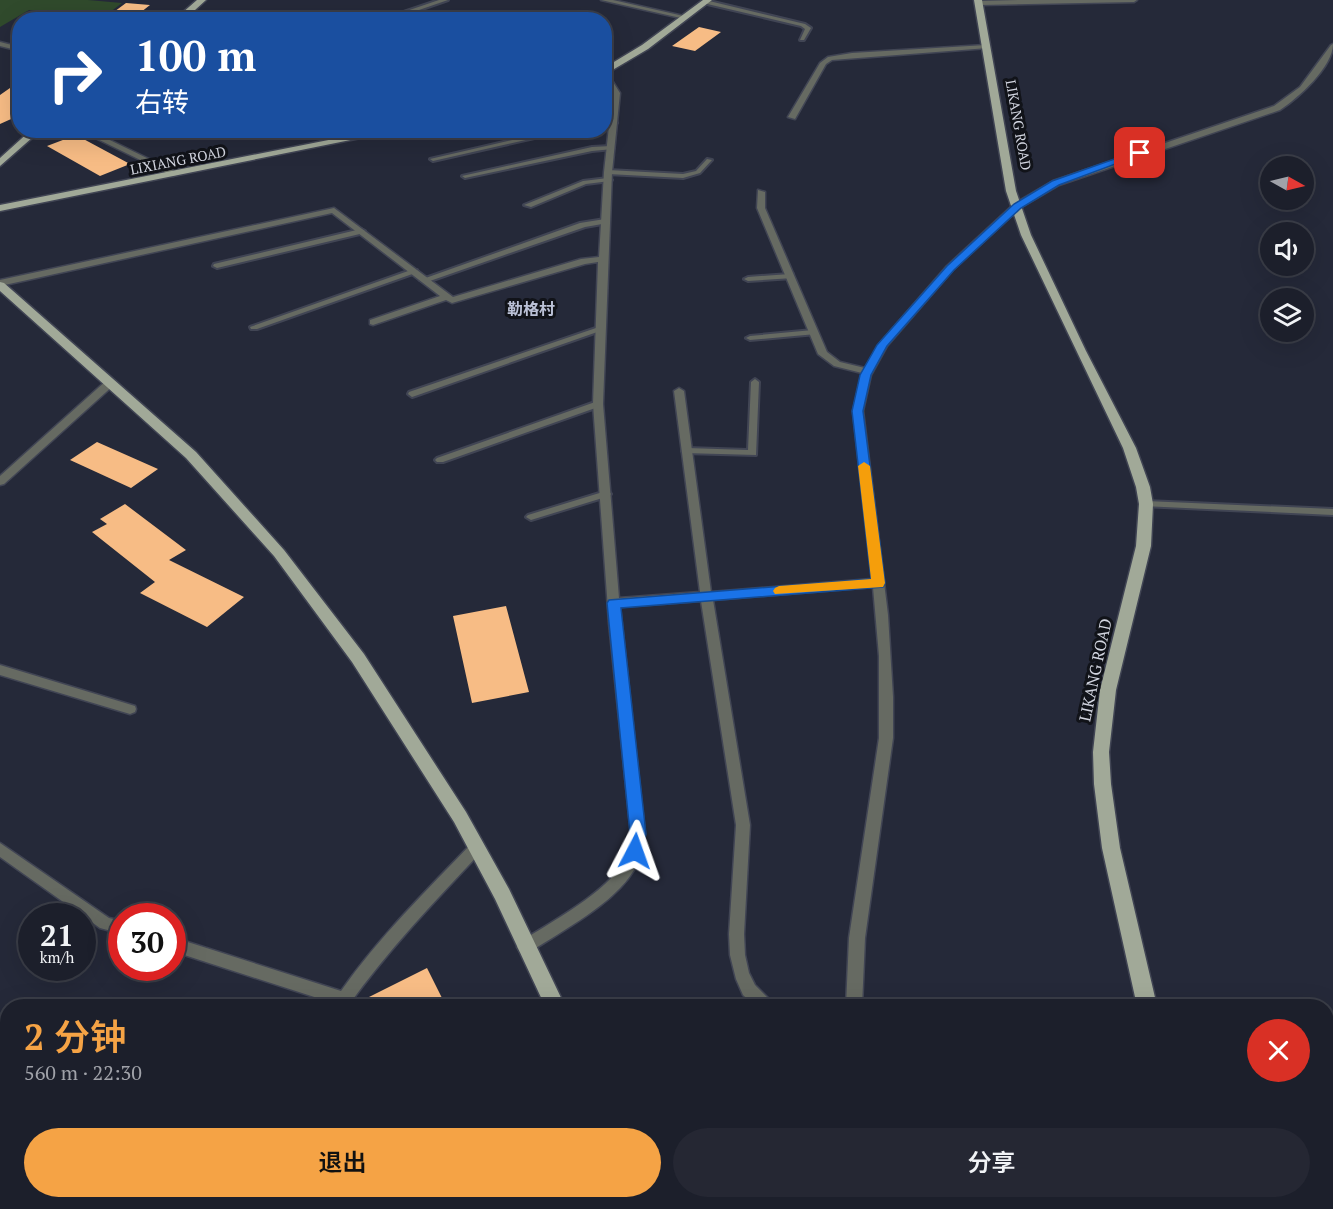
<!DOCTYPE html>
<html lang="zh">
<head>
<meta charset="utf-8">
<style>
	body { margin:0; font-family:"PT Serif","Noto Sans SC",serif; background:#252733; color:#f1f3f6; height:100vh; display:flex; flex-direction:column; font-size:22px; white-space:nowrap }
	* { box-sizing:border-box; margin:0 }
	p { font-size:20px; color:#a0a2a9 }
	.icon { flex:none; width:33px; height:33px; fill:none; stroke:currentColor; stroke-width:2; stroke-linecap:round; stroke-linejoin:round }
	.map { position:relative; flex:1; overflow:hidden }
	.side { position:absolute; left:0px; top:999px; width:1334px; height:210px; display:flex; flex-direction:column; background:#1c1f2b; border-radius:24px 24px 0 0; box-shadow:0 6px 24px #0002,0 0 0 2px #3a3d47 }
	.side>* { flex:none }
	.top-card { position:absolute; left:12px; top:12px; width:600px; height:126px; border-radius:24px; box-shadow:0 6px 24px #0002,0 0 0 2px #3a3d47; background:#1a4fa0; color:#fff; overflow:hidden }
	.needle { width:39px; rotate:98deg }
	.controls { position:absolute; left:1260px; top:156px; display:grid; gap:12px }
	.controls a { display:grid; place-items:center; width:54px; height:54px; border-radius:50%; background:#1c1f2b; box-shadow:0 6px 24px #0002,0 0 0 2px #3a3d47; font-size:30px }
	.speed { position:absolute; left:18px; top:903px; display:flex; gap:12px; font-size:30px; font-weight:700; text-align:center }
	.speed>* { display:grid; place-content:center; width:78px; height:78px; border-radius:50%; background:#1c1f2b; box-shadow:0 6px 24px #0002,0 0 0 2px #3a3d47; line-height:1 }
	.speed small { font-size:15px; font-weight:400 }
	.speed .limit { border:9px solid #d22; background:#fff; color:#111 }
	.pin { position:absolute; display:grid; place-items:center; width:51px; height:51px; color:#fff; margin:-26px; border-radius:12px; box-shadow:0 3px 9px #0006 }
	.me { position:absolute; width:66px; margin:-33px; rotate:4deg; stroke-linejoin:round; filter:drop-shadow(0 0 4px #0008) }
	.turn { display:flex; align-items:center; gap:21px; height:126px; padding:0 24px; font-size:27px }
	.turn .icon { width:78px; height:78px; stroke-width:2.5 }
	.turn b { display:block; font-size:42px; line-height:51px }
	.round { display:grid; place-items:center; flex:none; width:63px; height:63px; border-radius:32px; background:#252733 }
	.headline { display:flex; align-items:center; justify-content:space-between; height:102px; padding:0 24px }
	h1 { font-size:36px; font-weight:600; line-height:45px; color:#f5a345 }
	.primary-button { display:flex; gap:12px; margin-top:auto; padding:12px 24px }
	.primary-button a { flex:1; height:69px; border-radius:36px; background:#f5a345; color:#111; font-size:24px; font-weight:600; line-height:69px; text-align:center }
	.primary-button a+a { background:#252733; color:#f1f3f6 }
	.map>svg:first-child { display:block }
	.green { fill:#304a2c }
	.building { fill:#f7bc85 }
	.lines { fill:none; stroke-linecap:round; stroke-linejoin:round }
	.service-casing { stroke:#414554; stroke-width:4 }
	.minor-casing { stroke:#414554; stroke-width:3 }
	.tertiary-casing { stroke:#414554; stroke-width:3 }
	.primary-casing { stroke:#414554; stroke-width:3 }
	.service { fill:#666a62; fill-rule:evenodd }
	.minor { fill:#666a62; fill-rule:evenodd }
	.tertiary { fill:#666a62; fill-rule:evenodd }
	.primary { fill:#a1a998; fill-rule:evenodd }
	.route { fill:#1a73e8; stroke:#114b97; stroke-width:1.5 }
	.slow { fill:#f59e0b }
	.labels { text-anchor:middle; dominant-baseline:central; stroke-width:6; stroke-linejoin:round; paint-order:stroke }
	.far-street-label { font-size:14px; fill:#d3d6e1; stroke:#111319 }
	.far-quarter-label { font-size:16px; font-weight:bold; fill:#bbc1d6; stroke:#111319 }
	.street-label { font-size:16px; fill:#d3d6e1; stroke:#111319 }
</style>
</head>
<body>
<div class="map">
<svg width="1333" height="1209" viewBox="0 0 1333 1209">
	<rect width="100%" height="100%" fill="#252939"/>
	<path class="green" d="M 0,0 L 88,0 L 122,3 L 101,19 L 29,10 L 0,27 Z"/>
	<path class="building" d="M 126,3 L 150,5 L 131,20 L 103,20 Z
		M 699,27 L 721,32 L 695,51 L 672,46 Z
		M 20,81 L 20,115 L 0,124 L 0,95 Z
		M 76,135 L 130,164 L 100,176 L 47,146 Z
		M 97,442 L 158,469 L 131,488 L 70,460 Z
		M 125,504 L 186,550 L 169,560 L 244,597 L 207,627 L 140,593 L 155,582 L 92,532 L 107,524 L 100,519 Z
		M 506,606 L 529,692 L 472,703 L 453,616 Z
		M 427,968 L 446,1006 L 350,1006 L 351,1006 Z"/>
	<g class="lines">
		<g class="service-casing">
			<path id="service" d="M 439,0 L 448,0 L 390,20 L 380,20 Z
				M 705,0 L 805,24 L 811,28 L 804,40 L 800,40 L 805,29 L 801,26 L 703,3 L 702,2 Z
				M 604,122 L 614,121 L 617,123 L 604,126 Z
				M 555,130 L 570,130 L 433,161 L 430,159 Z
				M 611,146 L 614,148 L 613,149 L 592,151 L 465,178 L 462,176 L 592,147 Z
				M 707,159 L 712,160 L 700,173 L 683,178 L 608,174 L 605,172 L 608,170 L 683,174 L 696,171 Z
				M 608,178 L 612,180 L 610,181 L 586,184 L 531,207 L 524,205 L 583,181 Z
				M 605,219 L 609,221 L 608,223 L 585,227 L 427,282 L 424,282 L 420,280 L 580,223 Z
				M 361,229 L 365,231 L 364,233 L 217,268 L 213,266 L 214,264 Z
				M 411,270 L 417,270 L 418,272 L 257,329 L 251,329 L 250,327 Z
				M 790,274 L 793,274 L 793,278 L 748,281 L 744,279 L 748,277 Z
				M 596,328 L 599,328 L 603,330 L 415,396 L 412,397 L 408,394 L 409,392 Z
				M 813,330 L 817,332 L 816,334 L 750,340 L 746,338 L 750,336 Z
				M 755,379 L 759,382 L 756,455 L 684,453 L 682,451 L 687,448 L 748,450 L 751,382 Z
				M 598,401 L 601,402 L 601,406 L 443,462 L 437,462 L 435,460 L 437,458 Z
				M 606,491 L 609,492 L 611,494 L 609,496 L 531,520 L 526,517 L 528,515 Z
				M 1146,501 L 1333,509 L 1333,515 L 1143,506 L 1141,504 Z"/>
		</g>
		<g class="minor-casing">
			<path id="minor" d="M 601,0 L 613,0 L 688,17 L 685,19 Z
				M 1019,0 L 1137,0 L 1134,2 L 979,5 L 976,3 L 979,1 Z
				M 0,42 L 20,47 L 20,51 L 0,46 Z
				M 1333,44 C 1333,67 1298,98 1280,110 L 1059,185 L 1020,208 L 953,270 L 887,346 L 871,375 L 863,411 L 888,615 L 893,697 L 893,738 L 865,938 L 862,1006 L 846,1006 L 849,938 L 879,738 L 879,656 L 873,587 L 713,600 L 750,825 L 744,934 L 745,955 L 749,973 L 755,985 L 771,1001 L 773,1006 L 755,1006 L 743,995 L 736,979 L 730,955 L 729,934 L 736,825 L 701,601 L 620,607 L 645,834 C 643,847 641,859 634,870 C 614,904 563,930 530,952 L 525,954 L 520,952 L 517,947 L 520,942 C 549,923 608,892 624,861 C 628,853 629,843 631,834 L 609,623 L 593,404 L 598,262 L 585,264 L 452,303 L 446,300 L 373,325 L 370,324 L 370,320 L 440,296 L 332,213 L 0,286 L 0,280 L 334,208 L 453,297 L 581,259 L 599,257 L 604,172 L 612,99 C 612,88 604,82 604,70 L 606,71 L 620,93 L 612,172 L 603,404 L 619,598 L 700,592 L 674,391 L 679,388 L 684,391 L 711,592 L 872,579 L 853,411 L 862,373 L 834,366 L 818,354 L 757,208 L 758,190 L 765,192 L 765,208 L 827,352 L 840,362 L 865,368 L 880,343 L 947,266 L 1014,204 L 1053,181 L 1274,106 L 1300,87 L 1331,45 Z
				M 986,45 L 988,46 L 988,48 L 832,60 L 826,64 L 795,119 L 788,117 L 820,63 L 828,57 L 852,53 Z
				M 79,130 L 89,130 L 180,174 L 173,176 Z
				M 0,665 L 135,706 L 136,709 L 135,712 L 130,714 L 0,675 Z
				M 477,841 L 482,843 L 484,847 L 482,851 C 435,901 388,950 348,1006 L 331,1006 L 333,1003 L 172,951 L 172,937 L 341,991 C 379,937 426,891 472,843 Z
				M 0,843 L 109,918 L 122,921 L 122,934 L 100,928 L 0,857 Z
				M 0,1195 L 8,1198 L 8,1202 L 16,1203 L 19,1209 L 0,1209 Z
				M 853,1202 L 871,1202 L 872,1209 L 854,1209 Z"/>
		</g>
		<g class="tertiary-casing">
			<path id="tertiary" d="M 111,379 L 116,382 L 115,384 L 4,484 L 0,485 L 0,476 L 107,380 Z"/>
		</g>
		<g class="primary-casing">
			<path id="primary" d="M 197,0 L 206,0 L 184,20 L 174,20 Z
				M 703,0 L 712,0 L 648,49 L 604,75 L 604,68 L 642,45 Z
				M 974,0 L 982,0 L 1016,191 L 1031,235 L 1086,351 L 1136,448 L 1150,487 L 1153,504 L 1151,546 L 1116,690 L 1109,752 L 1111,784 L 1120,848 L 1157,1006 L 1137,1006 L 1102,848 L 1094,784 L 1093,752 L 1100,690 L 1136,546 L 1139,504 L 1136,487 L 1123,448 L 1021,235 L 1006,191 Z
				M 31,130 L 41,130 L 0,166 L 0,158 Z
				M 379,130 L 400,130 L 0,211 L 0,205 Z
				M 0,282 L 4,283 L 196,452 L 284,550 L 364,654 L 466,812 L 509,889 L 565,1006 L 545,1006 L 495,899 L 454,822 L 352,662 L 274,556 L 186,458 L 0,291 Z
				M 640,1202 L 662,1202 L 665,1209 L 643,1209 Z
				M 1193,1202 L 1215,1202 L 1218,1209 L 1196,1209 Z"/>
		</g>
		<use href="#service" class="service"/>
		<use href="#minor" class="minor"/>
		<use href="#tertiary" class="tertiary"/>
		<use href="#primary" class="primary"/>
	</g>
	<path class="route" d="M 1137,151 L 1145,153 L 1059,185 L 1021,208 L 954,270 L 887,346 L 871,375 L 863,411 L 885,583 L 883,587 L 621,608 L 646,834 L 640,856 L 635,858 L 629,856 L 627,851 L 630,834 L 607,603 L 609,600 L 871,579 L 852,411 L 860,375 L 877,345 L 947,266 L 1014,204 L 1052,181 Z"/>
	<path class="slow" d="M 864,462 L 870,466 L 885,583 L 883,587 L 775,594 L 773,591 L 775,588 L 779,586 L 871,579 L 858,466 Z"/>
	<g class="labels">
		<g class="far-street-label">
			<text transform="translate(1019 125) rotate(80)">LIKANG ROAD</text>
			<text transform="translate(178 160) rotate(-11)">LIXIANG ROAD</text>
		</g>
		<g class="far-quarter-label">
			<text x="531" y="309">勒格村</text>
		</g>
		<g class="street-label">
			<text transform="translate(1095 670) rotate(-78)">LIKANG ROAD</text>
		</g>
	</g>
</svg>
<div class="controls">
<a><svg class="needle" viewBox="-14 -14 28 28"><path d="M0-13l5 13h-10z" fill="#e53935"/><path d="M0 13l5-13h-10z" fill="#a0a2a9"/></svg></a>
<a><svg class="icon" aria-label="sound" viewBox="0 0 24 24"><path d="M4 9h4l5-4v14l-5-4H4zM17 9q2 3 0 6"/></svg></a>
<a><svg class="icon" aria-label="layers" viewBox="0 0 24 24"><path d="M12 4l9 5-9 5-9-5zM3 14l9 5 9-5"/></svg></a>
</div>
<div class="speed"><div>21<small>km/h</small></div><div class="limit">30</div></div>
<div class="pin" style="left:1140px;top:153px;background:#d93025"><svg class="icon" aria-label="arrive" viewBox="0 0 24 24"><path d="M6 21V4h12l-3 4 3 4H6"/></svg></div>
<svg class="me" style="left:635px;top:851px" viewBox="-20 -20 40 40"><path d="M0-17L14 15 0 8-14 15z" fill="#1a73e8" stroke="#fff" stroke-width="4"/></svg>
<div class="top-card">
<div class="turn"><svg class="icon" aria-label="right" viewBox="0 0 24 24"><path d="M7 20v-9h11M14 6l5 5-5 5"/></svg><div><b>100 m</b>右转</div></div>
</div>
<section class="side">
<div class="headline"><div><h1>2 分钟</h1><p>560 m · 22:30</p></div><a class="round" style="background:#d93025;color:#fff"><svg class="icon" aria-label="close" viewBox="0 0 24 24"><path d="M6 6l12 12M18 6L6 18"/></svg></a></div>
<div class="primary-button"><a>退出</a><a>分享</a></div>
</section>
</div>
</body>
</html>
